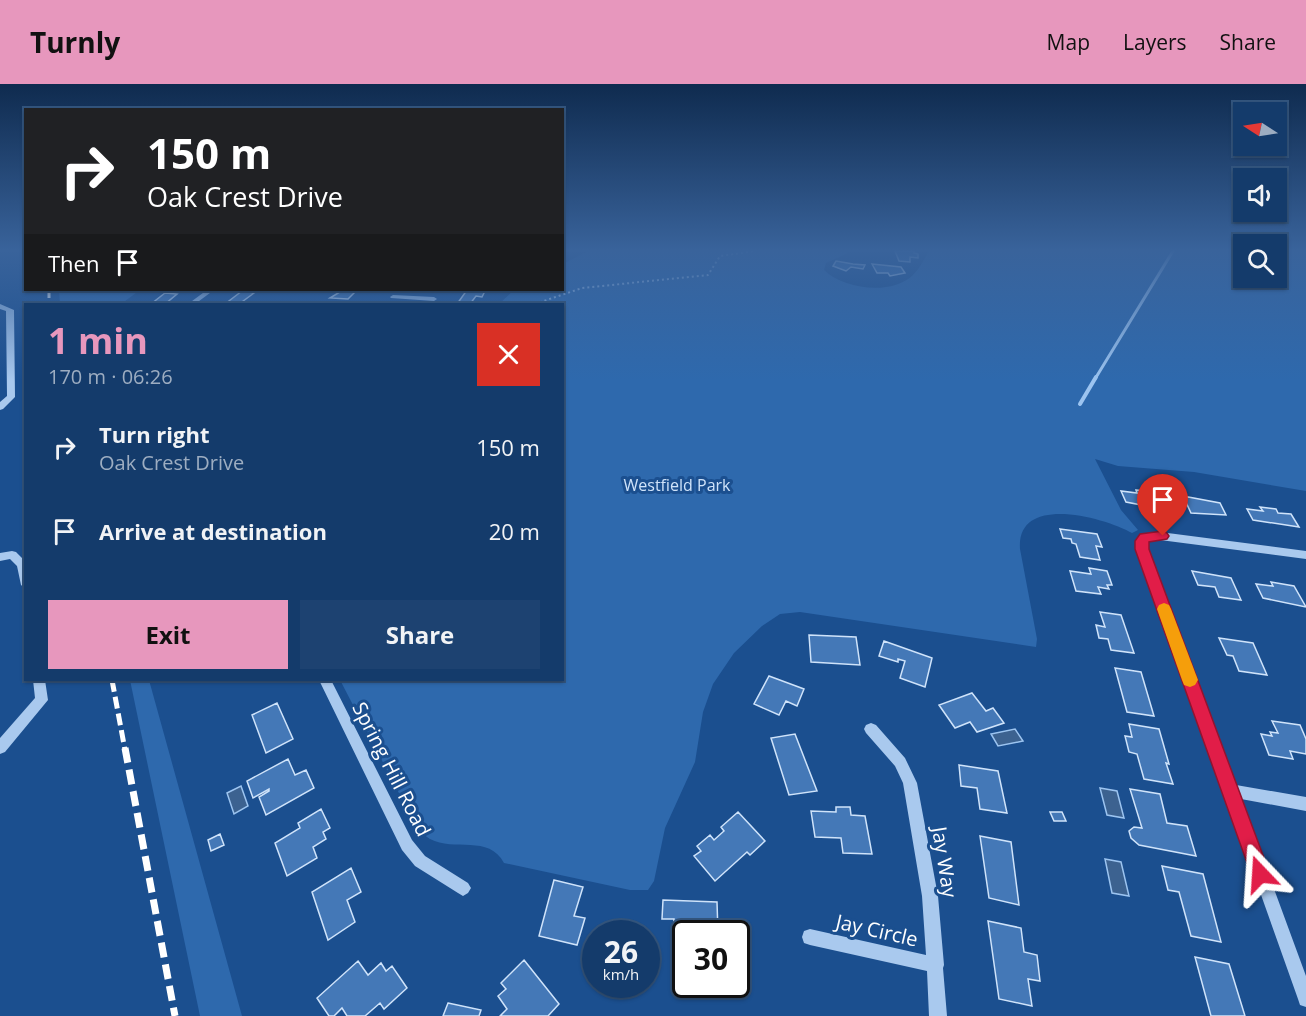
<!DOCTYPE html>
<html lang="en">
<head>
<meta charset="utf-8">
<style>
	body { margin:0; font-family:"Open Sans",sans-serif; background:#1d4271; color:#f1f3f6; height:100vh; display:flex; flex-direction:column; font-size:22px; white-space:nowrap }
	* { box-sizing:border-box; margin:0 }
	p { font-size:20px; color:#9dadc1 }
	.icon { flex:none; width:33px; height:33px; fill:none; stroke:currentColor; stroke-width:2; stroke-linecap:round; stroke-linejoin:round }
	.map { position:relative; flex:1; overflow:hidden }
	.details { position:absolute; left:24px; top:219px; width:540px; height:378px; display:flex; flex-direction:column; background:#143b6b; border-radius:0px; box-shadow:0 2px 4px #0004,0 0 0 2px #33557e }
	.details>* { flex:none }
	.guide { position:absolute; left:24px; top:24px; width:540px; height:183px; border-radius:0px; box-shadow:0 2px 4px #0004,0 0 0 2px #33557e; background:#202124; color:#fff; overflow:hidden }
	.needle { width:39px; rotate:282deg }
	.controls { position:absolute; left:1233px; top:18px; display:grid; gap:12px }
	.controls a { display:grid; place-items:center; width:54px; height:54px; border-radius:0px; background:#143b6b; box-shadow:0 2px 4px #0004,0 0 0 2px #33557e; font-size:30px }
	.speed { position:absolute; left:582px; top:836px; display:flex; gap:12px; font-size:30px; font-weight:700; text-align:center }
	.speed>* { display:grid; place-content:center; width:78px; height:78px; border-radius:50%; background:#143b6b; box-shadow:0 2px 4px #0004,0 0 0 2px #33557e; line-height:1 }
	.speed small { font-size:15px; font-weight:400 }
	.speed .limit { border:3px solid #111; border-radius:9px; background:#fff; color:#111 }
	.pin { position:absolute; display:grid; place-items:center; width:51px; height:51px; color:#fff; margin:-62px -26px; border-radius:50% 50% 50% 0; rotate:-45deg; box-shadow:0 0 6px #0007 }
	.pin .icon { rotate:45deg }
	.me { position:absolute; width:66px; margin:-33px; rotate:340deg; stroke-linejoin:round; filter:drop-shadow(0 0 4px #0008) }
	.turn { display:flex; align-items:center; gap:21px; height:126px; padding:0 24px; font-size:27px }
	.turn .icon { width:78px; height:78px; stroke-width:2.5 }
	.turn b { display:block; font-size:42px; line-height:51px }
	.then { display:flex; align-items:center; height:57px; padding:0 24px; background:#0003; gap:12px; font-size:22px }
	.round { display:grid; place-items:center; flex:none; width:63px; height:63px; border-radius:0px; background:#1d4271 }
	.head { display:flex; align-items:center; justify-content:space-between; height:102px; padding:0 24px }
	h1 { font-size:36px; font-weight:700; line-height:45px; color:#e797bd }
	.primary-button { display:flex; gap:12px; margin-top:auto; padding:12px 24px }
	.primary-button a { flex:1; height:69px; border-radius:0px; background:#e797bd; color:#111; font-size:24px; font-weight:700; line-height:69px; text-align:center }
	.primary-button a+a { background:#1d4271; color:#f1f3f6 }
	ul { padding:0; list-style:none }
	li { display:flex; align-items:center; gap:18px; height:84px; padding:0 24px }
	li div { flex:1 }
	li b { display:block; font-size:22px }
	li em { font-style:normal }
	header { display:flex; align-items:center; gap:36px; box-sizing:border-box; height:84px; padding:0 30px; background:#e797bd; color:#111 }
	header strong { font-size:28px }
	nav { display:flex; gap:33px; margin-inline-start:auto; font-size:21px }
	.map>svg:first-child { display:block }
	.green { fill:#2e69ad }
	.water { fill:#3c6290; stroke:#9cc4f0; stroke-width:1.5 }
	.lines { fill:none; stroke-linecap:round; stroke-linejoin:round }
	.stream-far1 { stroke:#9cc4f0; stroke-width:3 }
	.stream { stroke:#9cc4f0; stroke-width:4 }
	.building { fill:#4478b7; stroke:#cfe3fa; stroke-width:1.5 }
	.path { stroke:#a9c9ee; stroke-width:2; stroke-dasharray:2 3; stroke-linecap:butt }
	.minor { fill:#a9c9ee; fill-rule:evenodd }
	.rail-far2 { stroke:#fff; stroke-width:3; stroke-dasharray:8 3; stroke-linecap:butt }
	.rail-far1 { stroke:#fff; stroke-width:5; stroke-dasharray:12 5; stroke-linecap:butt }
	.rail { stroke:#fff; stroke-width:7; stroke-dasharray:15 7; stroke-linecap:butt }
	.route { fill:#e11d48; stroke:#92132f; stroke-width:1.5 }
	.slow { fill:#f59e0b }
	.labels { text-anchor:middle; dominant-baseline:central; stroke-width:6; stroke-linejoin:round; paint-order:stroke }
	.park-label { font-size:16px; fill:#cfe3fa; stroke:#1b4f8f }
	.near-street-label { font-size:20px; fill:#fff; stroke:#1b4f8f }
</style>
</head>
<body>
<header>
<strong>Turnly</strong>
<nav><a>Map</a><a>Layers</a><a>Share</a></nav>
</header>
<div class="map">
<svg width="1306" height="932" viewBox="0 0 1306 932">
	<rect width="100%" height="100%" fill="#1b4f8f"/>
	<path class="green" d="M 588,167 L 844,167 L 848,169 L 826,179 L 824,186 C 844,205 891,212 913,191 C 920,184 924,175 929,167 L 1243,167 L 1244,194 L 1276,194 L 1277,167 L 1306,167 L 1306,407 L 1194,388 L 1118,382 L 1095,375 L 1121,426 L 1138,446 L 1132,449 C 1104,433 1016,409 1020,465 L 1037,555 L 1036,563 L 800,528 L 780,530 L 762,542 L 734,569 L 713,600 L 703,628 L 695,678 L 665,744 L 654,797 L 648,806 L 630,806 L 504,779 C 489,750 454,768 430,755 C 423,751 418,744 414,738 L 340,596 L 562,596 L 562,220 L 499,220 L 514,206 L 562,206 L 563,180 Z
		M 59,206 L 140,206 L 121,220 L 60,220 Z
		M 130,596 L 149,596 L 242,932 L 200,932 Z"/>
	<path class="water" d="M 1015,645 L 1023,657 L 998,662 L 991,650 Z
		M 241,702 L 248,722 L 234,730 L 227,709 Z
		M 1100,704 L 1117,707 L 1124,734 L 1107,731 Z
		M 1105,775 L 1121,778 L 1129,812 L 1112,809 Z"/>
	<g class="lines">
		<path class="stream-far1" d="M 1095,295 L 1173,167"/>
		<path class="stream" d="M 1080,320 L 1096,293"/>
	</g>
	<path class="building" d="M 895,167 L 914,167 L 914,169 L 918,170 L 918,174 L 910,173 L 910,178 L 899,177 Z
		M 836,177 L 853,180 L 865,181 L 863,185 L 851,183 L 846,187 L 833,182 Z
		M 872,180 L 901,183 L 905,189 L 890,192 L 888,189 L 877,189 Z
		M 343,206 L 357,206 L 348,215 L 330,214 Z
		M 467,206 L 477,207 L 485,207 L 482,213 L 476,212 L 470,220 L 457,220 Z
		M 242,207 L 254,209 L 239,220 L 225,220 Z
		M 165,209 L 177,210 L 165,220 L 151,220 Z
		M 1136,406 L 1155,408 L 1162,425 L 1126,418 L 1121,407 L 1137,409 Z
		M 1183,412 L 1220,419 L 1226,431 L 1191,429 Z
		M 1260,423 L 1276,425 L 1278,429 L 1291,430 L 1299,443 L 1253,436 L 1247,425 L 1263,427 Z
		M 1060,445 L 1097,450 L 1102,463 L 1096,462 L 1100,476 L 1080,473 L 1076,460 L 1072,459 L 1071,455 L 1063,454 Z
		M 1089,484 L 1107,487 L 1112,501 L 1107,501 L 1109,505 L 1098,503 L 1101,510 L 1076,507 L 1070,487 L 1091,490 Z
		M 1192,487 L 1231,494 L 1241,516 L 1219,513 L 1215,503 L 1198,501 Z
		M 1271,498 L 1294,502 L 1306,523 L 1263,514 L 1256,500 L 1273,502 Z
		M 1100,528 L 1121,531 L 1134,569 L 1111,566 L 1108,555 L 1099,554 L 1096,541 L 1105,543 Z
		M 809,551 L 856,553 L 860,581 L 811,578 Z
		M 1219,554 L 1253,559 L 1267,591 L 1239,587 L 1233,572 L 1227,571 Z
		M 884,557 L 932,574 L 925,603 L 900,594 L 905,577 L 898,575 L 898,578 L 879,572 Z
		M 1115,584 L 1141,588 L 1154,632 L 1127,628 Z
		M 769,592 L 804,605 L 797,622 L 786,617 L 779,631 L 754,620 Z
		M 972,609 L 986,627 L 993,624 L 1004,639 L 977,648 L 970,638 L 955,644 L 939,621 Z
		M 277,619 L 293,655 L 266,669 L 252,631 Z
		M 1272,637 L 1300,641 L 1306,655 L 1306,670 L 1290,667 L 1293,675 L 1269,671 L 1261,650 L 1272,652 L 1270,648 L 1278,649 Z
		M 1129,640 L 1159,645 L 1169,680 L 1166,679 L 1173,700 L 1144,695 L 1137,670 L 1129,668 L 1125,652 L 1132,653 Z
		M 795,650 L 817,707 L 789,711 L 771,654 Z
		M 288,675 L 295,691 L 306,686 L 314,704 L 266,731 L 259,713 L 269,707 L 269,705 L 253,714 L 247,697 Z
		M 959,681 L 998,687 L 1007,729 L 980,725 L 977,704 L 961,702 Z
		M 1130,705 L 1160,710 L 1167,739 L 1187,742 L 1196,772 L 1139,761 L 1131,754 L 1129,747 L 1134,743 L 1142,744 Z
		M 836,723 L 850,723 L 851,731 L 865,732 L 872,770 L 843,769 L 841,754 L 815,753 L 811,727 L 836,728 Z
		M 321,725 L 330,744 L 323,748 L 326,755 L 313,763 L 317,774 L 287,792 L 275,759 L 300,744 L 298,739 Z
		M 738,728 L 765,757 L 750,771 L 747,768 L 715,797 L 694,772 L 701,767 L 697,762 L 710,751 L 714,756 L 724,747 L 721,743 Z
		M 1050,728 L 1062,728 L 1066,737 L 1054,737 Z
		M 220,750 L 224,761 L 211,767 L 208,756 Z
		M 980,752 L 1011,758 L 1019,821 L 989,814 Z
		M 1162,782 L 1203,790 L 1221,858 L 1191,852 L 1179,808 L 1168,806 Z
		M 351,784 L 361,808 L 347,816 L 355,838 L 328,856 L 312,808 Z
		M 554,796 L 583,803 L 574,832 L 585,834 L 577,861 L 539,852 Z
		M 663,816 L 717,818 L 718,849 L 686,849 L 686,881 L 673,880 L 674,835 L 662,835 Z
		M 988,837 L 1021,844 L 1024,868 L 1037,871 L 1040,897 L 1028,895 L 1032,922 L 999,915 Z
		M 1195,873 L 1229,880 L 1245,932 L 1211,932 Z
		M 524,876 L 559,920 L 548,932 L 500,932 L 507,925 L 498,912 L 506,905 L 501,899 Z
		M 358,877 L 368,891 L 381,879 L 386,887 L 392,882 L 407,904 L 384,925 L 380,919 L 365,932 L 347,932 L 342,924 L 334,932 L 329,932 L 317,914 Z
		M 448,919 L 481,926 L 479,932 L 443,932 Z"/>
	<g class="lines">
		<path class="path" d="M 535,220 L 582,204 L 708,191 L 720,172 L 755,167"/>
		<path class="minor" d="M 207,206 L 214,206 L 195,220 L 188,220 Z
			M 393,211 L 434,213 L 437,215 L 434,217 L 391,214 L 390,213 Z
			M 0,220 L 14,226 L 15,313 L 3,325 L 0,326 L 0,318 L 7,312 L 6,227 L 0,225 Z
			M 1160,448 L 1306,467 L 1306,475 L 1160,456 L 1150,456 L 1146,460 L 1236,701 L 1306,713 L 1306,727 L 1241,715 L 1306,892 L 1306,923 L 1300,921 L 1298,915 L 1136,459 L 1143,450 Z
			M 12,467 L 16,468 L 26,478 L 26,505 L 21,501 L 17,482 L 10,475 L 0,477 L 0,469 Z
			M 33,596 L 45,596 L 48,616 L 5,668 L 0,670 L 0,654 L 35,614 Z
			M 319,596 L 331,596 L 412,756 L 425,772 L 468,799 L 471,804 L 468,809 L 463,812 L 458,809 L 415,782 L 402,766 Z
			M 871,639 L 876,641 L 905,674 L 917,699 L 938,812 L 944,881 L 943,884 L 947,932 L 929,932 L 927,887 L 810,861 L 804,859 L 802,853 L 804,847 L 810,845 L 926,871 L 922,812 L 903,699 L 895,682 L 866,649 L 864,645 L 866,641 Z"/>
		<path class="rail-far2" d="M 49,206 L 49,220"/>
		<path class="rail-far1" d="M 112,596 L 125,666"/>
		<path class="rail" d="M 125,664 L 175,932"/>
	</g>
	<linearGradient id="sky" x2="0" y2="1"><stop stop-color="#0f2b4f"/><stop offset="0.56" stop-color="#39639b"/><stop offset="1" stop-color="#39639b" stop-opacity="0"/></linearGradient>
	<rect width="1306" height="297" fill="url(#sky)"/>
	<path class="route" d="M 1163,447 L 1167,449 L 1169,452 L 1167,455 L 1149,458 L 1149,465 L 1270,790 L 1267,797 L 1260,800 L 1254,797 L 1251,790 L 1135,465 L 1135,457 L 1140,450 Z"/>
	<path class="slow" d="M 1164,519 L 1169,521 L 1171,525 L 1198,596 L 1195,601 L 1190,603 L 1184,601 L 1182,596 L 1157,525 L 1159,521 Z"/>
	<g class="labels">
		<g class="park-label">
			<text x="677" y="401">Westfield Park</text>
		</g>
		<g class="near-street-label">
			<text transform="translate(392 685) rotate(63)">Spring Hill Road</text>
			<text transform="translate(945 778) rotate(81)">Jay Way</text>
			<text transform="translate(877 846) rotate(13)">Jay Circle</text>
		</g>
	</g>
</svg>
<div class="controls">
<a><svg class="needle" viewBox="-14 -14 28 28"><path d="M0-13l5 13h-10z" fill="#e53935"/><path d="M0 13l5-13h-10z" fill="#9dadc1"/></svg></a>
<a><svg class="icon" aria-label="sound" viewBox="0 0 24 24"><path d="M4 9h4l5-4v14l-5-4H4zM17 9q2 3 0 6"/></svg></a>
<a><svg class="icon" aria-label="search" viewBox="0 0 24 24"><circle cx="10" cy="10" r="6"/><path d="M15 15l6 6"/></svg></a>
</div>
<div class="speed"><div>26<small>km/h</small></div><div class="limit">30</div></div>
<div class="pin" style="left:1163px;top:452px;background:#d93025"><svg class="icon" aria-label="arrive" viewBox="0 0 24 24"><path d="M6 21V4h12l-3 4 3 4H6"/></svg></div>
<svg class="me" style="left:1260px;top:790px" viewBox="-20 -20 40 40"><path d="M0-17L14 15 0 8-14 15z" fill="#e11d48" stroke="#fff" stroke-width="4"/></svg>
<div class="guide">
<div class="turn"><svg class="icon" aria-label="right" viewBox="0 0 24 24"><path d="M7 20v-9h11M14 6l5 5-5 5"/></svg><div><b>150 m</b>Oak Crest Drive</div></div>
<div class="then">Then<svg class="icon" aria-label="arrive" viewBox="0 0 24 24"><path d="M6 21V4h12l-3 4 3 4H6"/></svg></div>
</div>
<section class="details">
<div class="head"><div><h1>1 min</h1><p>170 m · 06:26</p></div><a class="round" style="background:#d93025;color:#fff"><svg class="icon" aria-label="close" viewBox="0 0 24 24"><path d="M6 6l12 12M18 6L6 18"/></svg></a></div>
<ul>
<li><svg class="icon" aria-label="right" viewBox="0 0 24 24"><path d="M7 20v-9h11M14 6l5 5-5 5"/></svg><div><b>Turn right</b><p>Oak Crest Drive</p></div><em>150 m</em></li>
<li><svg class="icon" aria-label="arrive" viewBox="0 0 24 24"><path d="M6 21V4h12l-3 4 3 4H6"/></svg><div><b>Arrive at destination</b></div><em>20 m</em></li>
</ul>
<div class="primary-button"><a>Exit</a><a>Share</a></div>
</section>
</div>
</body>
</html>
